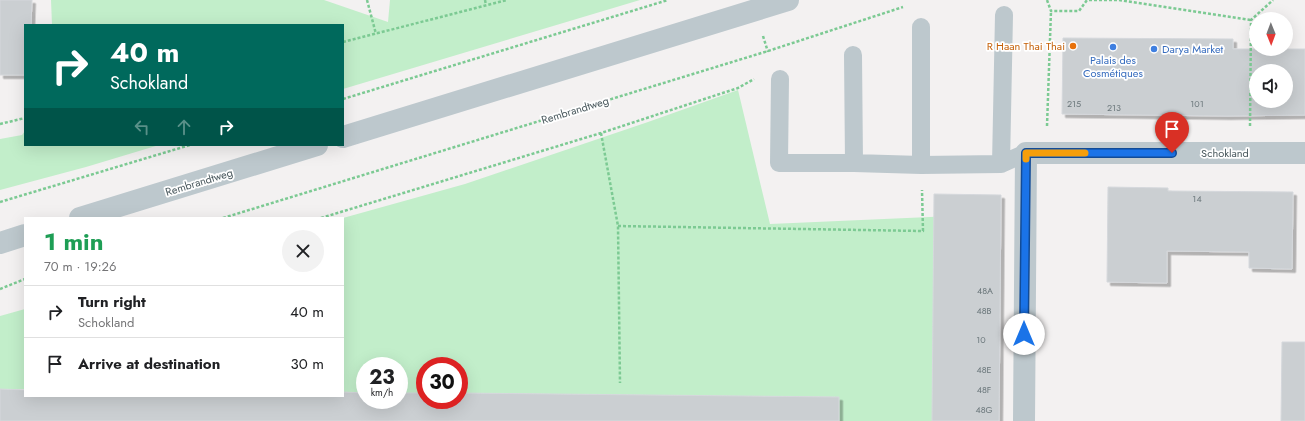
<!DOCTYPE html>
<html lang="en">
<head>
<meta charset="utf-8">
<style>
	body { margin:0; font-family:Jost,sans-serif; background:#f2f2f2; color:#202124; height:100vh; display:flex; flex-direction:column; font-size:15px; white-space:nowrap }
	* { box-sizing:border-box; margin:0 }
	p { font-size:13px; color:#757577 }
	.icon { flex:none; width:22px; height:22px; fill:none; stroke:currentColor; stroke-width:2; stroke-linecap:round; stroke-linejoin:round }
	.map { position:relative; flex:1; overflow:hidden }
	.side { position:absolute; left:24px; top:217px; width:320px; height:180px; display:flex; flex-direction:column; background:#fff; border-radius:0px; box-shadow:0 4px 16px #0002 }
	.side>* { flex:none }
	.guide { position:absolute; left:24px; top:24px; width:320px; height:122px; border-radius:0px; box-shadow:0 4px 16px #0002; background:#00695c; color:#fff; overflow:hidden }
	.needle { width:26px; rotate:179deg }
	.tools { position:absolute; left:1249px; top:12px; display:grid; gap:8px }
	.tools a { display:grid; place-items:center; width:44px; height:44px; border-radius:50%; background:#fff; box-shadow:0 4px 16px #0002; font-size:20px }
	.speed { position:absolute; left:356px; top:357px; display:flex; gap:8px; font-size:20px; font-weight:700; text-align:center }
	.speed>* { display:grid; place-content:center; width:52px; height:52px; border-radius:50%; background:#fff; box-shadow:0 4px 16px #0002; line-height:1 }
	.speed small { font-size:10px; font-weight:400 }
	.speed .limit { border:6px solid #d22; background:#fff; color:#111 }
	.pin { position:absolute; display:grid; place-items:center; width:34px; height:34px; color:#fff; margin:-41px -17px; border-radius:50% 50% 50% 0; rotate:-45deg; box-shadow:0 0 4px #0007 }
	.pin .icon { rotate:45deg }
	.me { position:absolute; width:44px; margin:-22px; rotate:0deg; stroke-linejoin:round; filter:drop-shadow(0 0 3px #0008) }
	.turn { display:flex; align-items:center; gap:14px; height:84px; padding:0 20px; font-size:18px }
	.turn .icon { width:52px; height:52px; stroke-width:2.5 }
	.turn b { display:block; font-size:28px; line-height:34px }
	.lanes { display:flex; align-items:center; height:38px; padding:0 20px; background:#0003; justify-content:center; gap:20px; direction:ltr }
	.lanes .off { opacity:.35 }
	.round { display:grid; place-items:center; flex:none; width:42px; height:42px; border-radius:21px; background:#f2f2f2 }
	.overview { display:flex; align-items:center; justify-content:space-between; height:68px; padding:0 20px }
	h1 { font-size:24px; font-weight:700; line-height:30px; color:#1e9e55 }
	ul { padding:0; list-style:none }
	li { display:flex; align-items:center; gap:12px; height:52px; padding:0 20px; border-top:1px solid #e0e0e0 }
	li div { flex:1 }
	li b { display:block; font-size:15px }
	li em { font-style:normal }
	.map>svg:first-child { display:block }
	.green { fill:#c2eeca }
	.building { fill:#cbcfd2; stroke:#d5d8dc; fill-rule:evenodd; filter:url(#shadow) }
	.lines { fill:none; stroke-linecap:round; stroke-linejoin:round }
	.path { stroke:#7cca93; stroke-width:2.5; stroke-dasharray:3 2; stroke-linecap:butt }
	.service { stroke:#bdc8cd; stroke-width:18 }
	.minor { stroke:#bdc8cd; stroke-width:22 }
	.tertiary { stroke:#bdc8cd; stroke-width:22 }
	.route-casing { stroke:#114b97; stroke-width:10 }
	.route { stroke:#1a73e8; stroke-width:7 }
	.slow { stroke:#f59e0b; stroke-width:7 }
	.food-dot { fill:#e8710a; stroke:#fff; stroke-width:1.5 }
	.shop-dot { fill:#3f7fe0; stroke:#fff; stroke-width:1.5 }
	.labels { text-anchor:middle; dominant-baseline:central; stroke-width:3.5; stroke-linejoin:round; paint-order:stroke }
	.number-label { font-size:9px; fill:#6a767a }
	.food-label { font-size:11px; fill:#c56008; stroke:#fff; text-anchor:end }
	.shop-label { font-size:11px; fill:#366cbe; stroke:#fff; text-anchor:start }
	.street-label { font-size:11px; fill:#49585d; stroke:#fff }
</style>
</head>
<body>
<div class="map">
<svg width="1305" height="421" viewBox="0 0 1305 421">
	<defs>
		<filter id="shadow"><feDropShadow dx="3.5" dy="3.5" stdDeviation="0" flood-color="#0004"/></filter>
	</defs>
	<rect width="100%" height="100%" fill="#f3f1f1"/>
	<path class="green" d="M 51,0 L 324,0 L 388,22 L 390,0 L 640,0 L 343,89 L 343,25 L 52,25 Z
		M 738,90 L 770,224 L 998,214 L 943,421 L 839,421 L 839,397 L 459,393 L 459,366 L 425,366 L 425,393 L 399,393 L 399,366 L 365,366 L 365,393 L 343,392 L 343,218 L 465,184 L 648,122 Z
		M 25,131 L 25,145 L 159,145 L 86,167 L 0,190 L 0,139 L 22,135 Z
		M 25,309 L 25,389 L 0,389 L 0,316 Z"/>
	<path class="building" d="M 0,0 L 32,0 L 31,25 L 25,25 L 25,75 L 0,75 Z
		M 1063,38 L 1233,39 L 1233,49 L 1305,49 L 1305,115 L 1227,116 L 1062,114 ZM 1256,71 L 1286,71 L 1286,101 L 1256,101 Z
		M 1108,187 L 1168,188 L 1168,191 L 1293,192 L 1292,269 L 1249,268 L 1249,252 L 1167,251 L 1167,283 L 1107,282 Z
		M 934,194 L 1001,195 L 999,421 L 932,421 Z
		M 1282,342 L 1305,342 L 1305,421 L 1281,421 Z
		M 0,389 L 25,390 L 25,396 L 343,396 L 343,392 L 365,393 L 365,400 L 399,400 L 399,393 L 425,393 L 425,400 L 459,400 L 459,393 L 839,397 L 839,421 L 0,421 Z"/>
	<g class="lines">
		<path class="path" d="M 367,0 L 376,34
			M 485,0 L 486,5
			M 1047,0 L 1051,11 L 1079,11 L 1087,0
			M 1089,0 L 1119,0 L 1251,20
			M 763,36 L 768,52
			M 343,42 L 507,0
			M 343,99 L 668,0
			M 0,124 L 25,118
			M 1047,126 L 1051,11
			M 1250,126 L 1251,20 L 1273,0
			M 601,133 L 618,226 L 620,383
			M 0,202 L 190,145
			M 223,218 L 768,51 L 903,7
			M 321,218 L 601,133 L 738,88 L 754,79
			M 618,226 L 923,231 L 922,190
			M 0,289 L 25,279"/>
		<path class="service" d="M 853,55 L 854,163
			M 780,79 L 779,163 L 854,163 L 921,165 L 1001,164 L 1026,153
			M 1001,164 L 1004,15
			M 921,165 L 921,27"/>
		<path class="minor" d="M 1024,421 L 1026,153 L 1305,153"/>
		<path class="tertiary" d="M 343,137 L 788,0
			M 80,218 L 317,145
			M 0,243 L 25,235"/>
	</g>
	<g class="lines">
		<g class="route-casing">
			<path id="route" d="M 1024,334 L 1026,153 L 1172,153"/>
		</g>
		<use href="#route" class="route"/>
		<path class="slow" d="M 1026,159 L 1026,153 L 1085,153"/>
	</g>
	<circle class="food-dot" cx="1073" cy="46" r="4"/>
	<g class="shop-dot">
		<circle cx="1113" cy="47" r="4"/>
		<circle cx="1154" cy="49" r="4"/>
	</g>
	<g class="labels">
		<g class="number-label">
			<text x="1074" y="103">215</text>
			<text x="1197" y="103">101</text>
			<text x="1114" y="107">213</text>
			<text x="1197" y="198">14</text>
			<text x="985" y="290">48A</text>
			<text x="984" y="310">48B</text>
			<text x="981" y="339">10</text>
			<text x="984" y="369">48E</text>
			<text x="984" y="389">48F</text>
			<text x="984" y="409">48G</text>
		</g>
		<g class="food-label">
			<text x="1065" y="46">R Haan Thai Thai</text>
		</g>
		<g class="shop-label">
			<text x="1162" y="49">Darya Market</text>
			<text x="1113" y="60" text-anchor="middle">Palais des<tspan x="1113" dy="13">Cosmétiques</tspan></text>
		</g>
		<g class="street-label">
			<text transform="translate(575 110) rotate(-17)">Rembrandtweg</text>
			<text x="1225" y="153">Schokland</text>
			<text transform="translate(199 182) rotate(-17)">Rembrandtweg</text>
		</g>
	</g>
</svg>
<div class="tools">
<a><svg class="needle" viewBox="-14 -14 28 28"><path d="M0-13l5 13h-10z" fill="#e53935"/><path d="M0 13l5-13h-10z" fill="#757577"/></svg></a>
<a><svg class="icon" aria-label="sound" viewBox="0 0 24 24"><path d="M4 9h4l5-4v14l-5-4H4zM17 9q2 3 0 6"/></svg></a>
</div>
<div class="speed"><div>23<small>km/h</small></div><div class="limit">30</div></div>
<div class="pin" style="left:1172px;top:153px;background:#d93025"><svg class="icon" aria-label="arrive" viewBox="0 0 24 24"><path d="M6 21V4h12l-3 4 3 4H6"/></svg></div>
<svg class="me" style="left:1024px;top:334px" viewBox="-20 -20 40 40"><circle r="19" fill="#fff"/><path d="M0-13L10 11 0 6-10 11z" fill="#1a73e8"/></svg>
<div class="guide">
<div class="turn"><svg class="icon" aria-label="right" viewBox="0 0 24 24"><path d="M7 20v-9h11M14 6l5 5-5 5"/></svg><div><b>40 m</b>Schokland</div></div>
<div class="lanes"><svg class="icon off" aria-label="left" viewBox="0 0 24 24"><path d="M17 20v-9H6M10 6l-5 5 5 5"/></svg><svg class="icon off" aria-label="ahead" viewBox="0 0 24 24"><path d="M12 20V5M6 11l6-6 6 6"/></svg><svg class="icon" aria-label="right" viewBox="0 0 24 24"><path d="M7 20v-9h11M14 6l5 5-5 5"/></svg></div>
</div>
<section class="side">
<div class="overview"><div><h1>1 min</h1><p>70 m · 19:26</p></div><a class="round"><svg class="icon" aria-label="close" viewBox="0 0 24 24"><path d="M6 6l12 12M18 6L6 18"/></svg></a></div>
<ul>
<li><svg class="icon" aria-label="right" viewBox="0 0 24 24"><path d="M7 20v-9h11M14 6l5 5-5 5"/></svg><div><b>Turn right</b><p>Schokland</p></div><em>40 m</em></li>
<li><svg class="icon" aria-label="arrive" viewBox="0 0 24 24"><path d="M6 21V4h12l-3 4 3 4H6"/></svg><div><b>Arrive at destination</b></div><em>30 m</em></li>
</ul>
</section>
</div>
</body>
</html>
